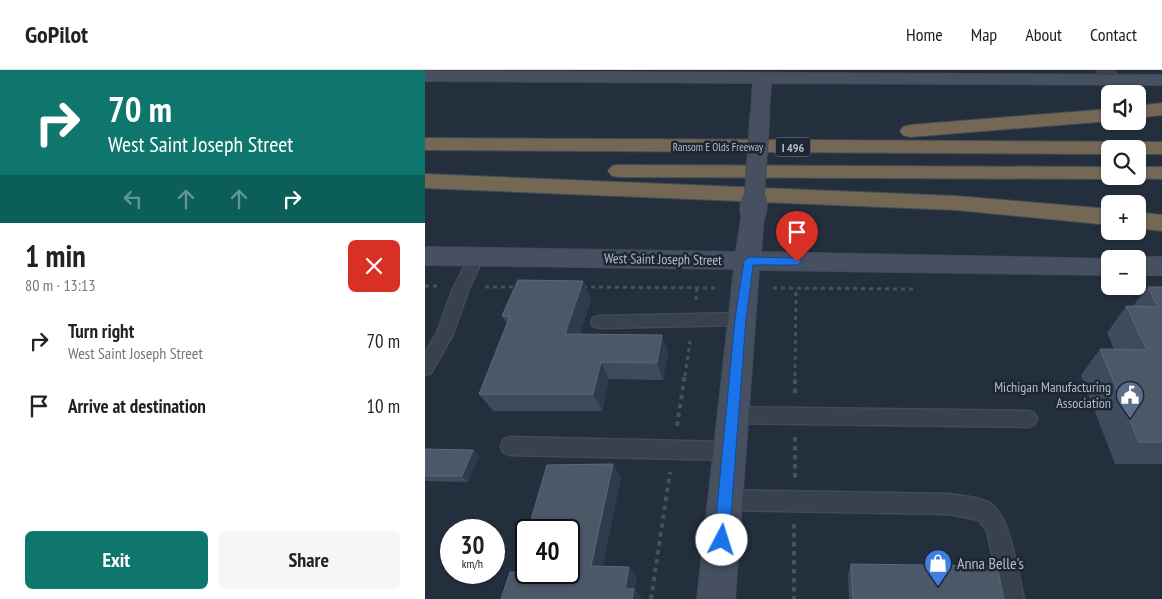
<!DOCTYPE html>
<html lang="en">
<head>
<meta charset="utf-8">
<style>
	body { margin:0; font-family:"PT Sans Narrow",sans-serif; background:#f6f6f6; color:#222; height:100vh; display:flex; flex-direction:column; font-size:19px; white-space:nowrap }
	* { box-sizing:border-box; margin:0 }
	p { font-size:16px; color:#767676 }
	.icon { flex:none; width:28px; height:28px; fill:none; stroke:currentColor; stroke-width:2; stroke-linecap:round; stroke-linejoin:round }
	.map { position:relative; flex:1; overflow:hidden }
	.sheet { display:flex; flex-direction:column; background:#fff; width:425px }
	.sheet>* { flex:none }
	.hud { background:#0f766e; color:#fff; overflow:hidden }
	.buttons { position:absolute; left:676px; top:15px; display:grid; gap:10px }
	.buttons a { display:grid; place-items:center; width:45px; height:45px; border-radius:8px; background:#fff; box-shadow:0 1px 4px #0004; font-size:25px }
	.speed { position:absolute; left:15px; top:449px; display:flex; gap:10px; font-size:25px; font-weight:700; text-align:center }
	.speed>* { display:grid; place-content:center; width:65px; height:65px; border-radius:50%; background:#fff; box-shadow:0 1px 4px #0004; line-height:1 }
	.speed small { font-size:12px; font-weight:400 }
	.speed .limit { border:2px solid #111; border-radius:8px; background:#fff; color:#111 }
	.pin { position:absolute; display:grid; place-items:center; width:42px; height:42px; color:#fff; margin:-51px -21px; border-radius:50% 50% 50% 0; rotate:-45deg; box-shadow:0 0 5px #0007 }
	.pin .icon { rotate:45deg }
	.me { position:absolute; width:55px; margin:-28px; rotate:5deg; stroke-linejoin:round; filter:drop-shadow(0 0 4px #0008) }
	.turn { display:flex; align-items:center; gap:18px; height:105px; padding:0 25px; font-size:22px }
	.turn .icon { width:65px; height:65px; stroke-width:2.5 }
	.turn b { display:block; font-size:35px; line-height:42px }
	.lanes { display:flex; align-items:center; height:48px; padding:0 25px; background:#0003; justify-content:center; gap:25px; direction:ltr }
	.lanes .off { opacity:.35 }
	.round { display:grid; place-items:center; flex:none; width:52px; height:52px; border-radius:8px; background:#f6f6f6 }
	.head { display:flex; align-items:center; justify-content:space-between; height:85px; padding:0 25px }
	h1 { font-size:30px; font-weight:700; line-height:38px }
	.button { display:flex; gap:10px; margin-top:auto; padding:10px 25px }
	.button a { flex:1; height:58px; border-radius:8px; background:#0f766e; color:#fff; font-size:20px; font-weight:700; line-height:58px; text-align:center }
	.button a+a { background:#f6f6f6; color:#222 }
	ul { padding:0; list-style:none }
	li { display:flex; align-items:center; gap:15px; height:65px; padding:0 25px }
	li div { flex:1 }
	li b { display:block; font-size:19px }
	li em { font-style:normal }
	header { display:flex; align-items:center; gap:30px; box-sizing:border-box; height:70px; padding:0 25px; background:#fff; border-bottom:1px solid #e0e0e0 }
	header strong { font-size:24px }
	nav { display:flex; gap:28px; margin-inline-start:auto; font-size:18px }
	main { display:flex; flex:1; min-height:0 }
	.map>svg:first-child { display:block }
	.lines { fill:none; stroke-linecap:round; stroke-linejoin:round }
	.lane-casing { stroke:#414a57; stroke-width:3 }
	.street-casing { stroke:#414a57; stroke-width:2 }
	.secondary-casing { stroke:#414a57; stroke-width:2 }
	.highway-casing { stroke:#434c59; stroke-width:2 }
	.path-far1 { stroke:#3f5557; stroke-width:3; stroke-dasharray:4 4; stroke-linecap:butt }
	.path { stroke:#3f5557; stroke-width:4; stroke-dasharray:4.5 4.5; stroke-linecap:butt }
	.lane { fill:#38414e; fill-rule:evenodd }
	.street { fill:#38414e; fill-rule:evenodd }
	.secondary { fill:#465061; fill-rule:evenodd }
	.highway { fill:#746855; fill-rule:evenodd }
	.secondary-bridge-far1-casing { stroke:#414a57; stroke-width:21; stroke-linecap:butt }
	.secondary-bridge-casing { stroke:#414a57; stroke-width:28; stroke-linecap:butt }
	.secondary-bridge-far1 { stroke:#465061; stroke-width:19 }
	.secondary-bridge { stroke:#465061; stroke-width:26 }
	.wall { fill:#3f4b5c }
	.shaded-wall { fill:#2f3b4b }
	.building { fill:#4b5868; stroke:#5c6777 }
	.route { fill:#1a73e8; stroke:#114b97 }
	.labels { text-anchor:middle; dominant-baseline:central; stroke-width:5; stroke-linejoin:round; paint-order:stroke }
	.far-street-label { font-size:11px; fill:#b4bcc9; stroke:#1d2633 }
	.shield { fill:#1d2633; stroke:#878f9c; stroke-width:1 }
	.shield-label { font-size:12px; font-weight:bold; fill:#b4bcc9 }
	.street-label { font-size:14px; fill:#b4bcc9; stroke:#1d2633 }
	.poi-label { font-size:14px; fill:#b4bcc9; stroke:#1d2633; text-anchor:end }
	.near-poi-label { font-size:16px; fill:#b4bcc9; stroke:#1d2633; text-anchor:start }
</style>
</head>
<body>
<header>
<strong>GoPilot</strong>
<nav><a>Home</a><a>Map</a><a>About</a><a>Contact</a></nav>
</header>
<main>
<section class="sheet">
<div class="hud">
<div class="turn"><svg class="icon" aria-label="right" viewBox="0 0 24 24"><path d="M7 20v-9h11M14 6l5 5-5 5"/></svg><div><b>70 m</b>West Saint Joseph Street</div></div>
<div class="lanes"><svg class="icon off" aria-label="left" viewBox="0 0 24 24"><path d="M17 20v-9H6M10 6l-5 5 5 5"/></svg><svg class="icon off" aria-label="ahead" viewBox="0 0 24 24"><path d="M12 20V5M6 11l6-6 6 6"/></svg><svg class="icon off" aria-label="ahead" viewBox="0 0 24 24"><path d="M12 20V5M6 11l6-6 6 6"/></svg><svg class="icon" aria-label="right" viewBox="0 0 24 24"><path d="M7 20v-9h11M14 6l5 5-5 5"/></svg></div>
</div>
<div class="head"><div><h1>1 min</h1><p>80 m · 13:13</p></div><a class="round" style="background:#d93025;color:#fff"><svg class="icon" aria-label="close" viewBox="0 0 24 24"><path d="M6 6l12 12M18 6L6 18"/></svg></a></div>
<ul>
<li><svg class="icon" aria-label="right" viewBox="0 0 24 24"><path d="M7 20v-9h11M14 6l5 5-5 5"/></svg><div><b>Turn right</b><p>West Saint Joseph Street</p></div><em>70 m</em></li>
<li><svg class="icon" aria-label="arrive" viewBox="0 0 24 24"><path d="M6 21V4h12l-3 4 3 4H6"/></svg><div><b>Arrive at destination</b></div><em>10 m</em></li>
</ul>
<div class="button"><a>Exit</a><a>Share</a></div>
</section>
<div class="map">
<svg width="737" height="529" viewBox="0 0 737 529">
	<rect width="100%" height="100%" fill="#242f3e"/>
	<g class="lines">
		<g class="lane-casing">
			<path id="lane" d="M 52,181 L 59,186 L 43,221 L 28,264 L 6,303 L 0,305 L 0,283 L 12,263 L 27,221 L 45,186 Z
				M 316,243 L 322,245 L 324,249 L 322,253 L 316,255 L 174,258 L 168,256 L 166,252 L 168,248 L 174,246 Z
				M 307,337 L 603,341 L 609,343 L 612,349 L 609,355 L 603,357 L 307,353 L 301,351 L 298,345 L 301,339 Z
				M 85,367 L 304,372 L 311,375 L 313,381 L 311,387 L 304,390 L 85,385 L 78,382 L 76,376 L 78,370 Z
				M 300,420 L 524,424 C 536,426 556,427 566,434 C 586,447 593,506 599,529 L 577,529 L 562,461 L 554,450 L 524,444 L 300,440 L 293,437 L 290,430 L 293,423 Z"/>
		</g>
		<g class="street-casing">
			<path id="street" d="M 671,0 L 689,0 L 696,10 L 693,14 L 681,14 Z"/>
		</g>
		<g class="secondary-casing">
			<path id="secondary" d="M 0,1 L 737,5 L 737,15 L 346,13 L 344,44 L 342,48 L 328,48 L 326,44 L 328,13 L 0,11 Z
				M 328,136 L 336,138 L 339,143 L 336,182 L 690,189 L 685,189 L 685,205 L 334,200 L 310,529 L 272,529 L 309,199 L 0,195 L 0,177 L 311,182 L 317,143 L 320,138 Z
				M 712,187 L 737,187 L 737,205 L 712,205 L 712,189 L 707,189 Z"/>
		</g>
		<g class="highway-casing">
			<path id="highway" d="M 737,33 L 737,45 L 712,48 L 712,36 Z
				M 685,39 L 685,51 L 485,67 L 478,65 L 475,61 L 478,57 L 485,55 Z
				M 0,68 L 737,72 L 737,84 L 712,84 L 712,79 L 685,79 L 685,84 L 0,80 Z
				M 194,95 L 685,97 L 685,106 L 693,106 L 685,109 L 194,107 L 187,106 L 183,101 L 187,96 Z
				M 712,97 L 737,97 L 737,109 L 704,108 L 712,106 Z
				M 0,104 L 531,126 L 685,139 L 685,155 L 531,140 L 0,118 Z
				M 712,142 L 737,145 L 737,161 L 712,158 Z"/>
		</g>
		<path class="path-far1" d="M 0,216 L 14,216
			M 60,217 L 94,217
			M 158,217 L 294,218
			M 348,218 L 489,219
			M 685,220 L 711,221
			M 271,230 L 272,218
			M 260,306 L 265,271
			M 370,306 L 371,218"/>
		<path class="path" d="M 370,323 L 370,304
			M 252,356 L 260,304
			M 370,367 L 370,408
			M 369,454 L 369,529
			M 226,529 L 245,402"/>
		<use href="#lane" class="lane"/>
		<use href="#street" class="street"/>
		<use href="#secondary" class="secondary"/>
		<use href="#highway" class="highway"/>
		<g class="secondary-bridge-far1-casing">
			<path id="secondary-bridge-far1" d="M 329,133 L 335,44"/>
		</g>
		<g class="secondary-bridge-casing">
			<path id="secondary-bridge" d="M 328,143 L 329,132"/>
		</g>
		<use href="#secondary-bridge-far1" class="secondary-bridge-far1"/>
		<use href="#secondary-bridge" class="secondary-bridge"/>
	</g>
	<path class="wall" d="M 158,211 L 166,229 L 155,264 L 237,265 L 243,283 L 238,310 L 184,309 L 177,341 L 68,341 L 54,324 L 82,253 L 77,246 Z
		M 723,217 L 737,217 L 737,394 L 690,394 L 656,305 L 675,279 L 689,279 L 682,263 L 701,236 L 708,236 Z
		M 0,379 L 48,380 L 54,386 L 43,412 L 0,411 Z
		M 426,494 L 579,529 L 424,529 L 423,505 Z"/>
	<path class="shaded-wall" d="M 158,211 L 166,229 L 149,282 L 140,264 Z
		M 237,265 L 243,283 L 238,310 L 232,293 Z
		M 176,292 L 184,309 L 177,341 L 168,324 Z
		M 48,380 L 54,386 L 43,412 L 37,406 Z
		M 188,394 L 196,408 L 176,506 L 166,496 Z
		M 204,497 L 212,507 L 210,520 L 217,528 L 217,529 L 207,529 L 200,519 Z"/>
	<path class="building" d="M 93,210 L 158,211 L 140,264 L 237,265 L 232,293 L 176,292 L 168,324 L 54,324 L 85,246 L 77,246 Z
		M 723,217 L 737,217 L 737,372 L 714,372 L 675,279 L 722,280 L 701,236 L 733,237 Z
		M 0,379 L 48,380 L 37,406 L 0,406 Z
		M 188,394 L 166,496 L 204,497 L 200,519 L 209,519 L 207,529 L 76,529 L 85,502 L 92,502 L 101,468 L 101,502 L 144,502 L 144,460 L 103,460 L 122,395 Z
		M 426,494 L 572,496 L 579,529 L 428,529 Z"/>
	<path class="route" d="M 324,187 L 372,188 L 377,192 L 372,195 L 328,195 L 321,249 L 304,470 L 302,475 L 297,477 L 291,475 L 289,470 L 310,249 L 319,191 Z"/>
	<defs>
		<g id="civic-pin" transform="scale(1.4375)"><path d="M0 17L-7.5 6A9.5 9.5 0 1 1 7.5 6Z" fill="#5c6f8a" stroke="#1d2633"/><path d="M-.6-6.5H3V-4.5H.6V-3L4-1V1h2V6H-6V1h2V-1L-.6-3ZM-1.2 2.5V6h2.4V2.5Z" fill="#fff"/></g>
		<g id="shop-pin" transform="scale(1.4375)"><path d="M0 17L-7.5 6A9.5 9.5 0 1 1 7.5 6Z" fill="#3f7fe0" stroke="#1d2633"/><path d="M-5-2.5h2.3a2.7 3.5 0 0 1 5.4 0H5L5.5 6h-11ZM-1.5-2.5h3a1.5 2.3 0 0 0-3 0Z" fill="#fff"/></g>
	</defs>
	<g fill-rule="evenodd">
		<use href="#civic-pin" x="705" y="325"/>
		<use href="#shop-pin" x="513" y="493"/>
	</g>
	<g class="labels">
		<g class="far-street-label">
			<text x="293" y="77">Ransom E Olds Freeway</text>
		</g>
		<rect class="shield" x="350.5" y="67.5" width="35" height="19" rx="4"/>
		<g class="shield-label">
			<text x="368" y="77">I 496</text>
		</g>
		<g class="street-label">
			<text transform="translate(238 189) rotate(1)">West Saint Joseph Street</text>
		</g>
		<g class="poi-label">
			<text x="686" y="317">Michigan Manufacturing<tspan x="686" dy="16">Association</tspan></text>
		</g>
		<g class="near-poi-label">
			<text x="532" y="493">Anna Belle's</text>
		</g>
	</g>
</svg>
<div class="buttons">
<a><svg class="icon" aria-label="sound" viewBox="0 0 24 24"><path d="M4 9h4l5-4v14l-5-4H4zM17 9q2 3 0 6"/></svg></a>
<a><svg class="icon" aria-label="search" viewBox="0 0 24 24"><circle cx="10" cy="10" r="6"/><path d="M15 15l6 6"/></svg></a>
<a>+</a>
<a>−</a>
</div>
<div class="speed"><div>30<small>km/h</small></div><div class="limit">40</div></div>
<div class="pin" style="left:372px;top:192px;background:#d93025"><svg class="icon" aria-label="arrive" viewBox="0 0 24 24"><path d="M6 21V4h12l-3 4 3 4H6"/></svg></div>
<svg class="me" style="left:297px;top:470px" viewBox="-20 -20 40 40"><circle r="19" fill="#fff"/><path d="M0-13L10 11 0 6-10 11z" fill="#1a73e8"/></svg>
</div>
</main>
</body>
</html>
